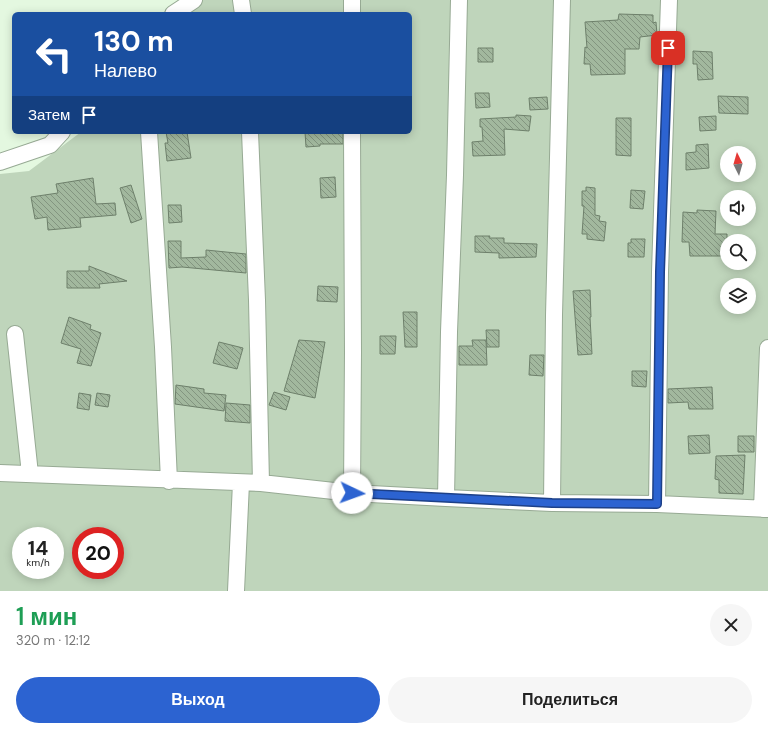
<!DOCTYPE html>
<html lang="ru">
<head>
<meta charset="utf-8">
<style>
	body { margin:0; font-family:"DM Sans",sans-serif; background:#f6f6f6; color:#222; height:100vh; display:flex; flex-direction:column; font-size:15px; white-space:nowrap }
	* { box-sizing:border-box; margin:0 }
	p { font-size:13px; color:#767676 }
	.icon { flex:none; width:22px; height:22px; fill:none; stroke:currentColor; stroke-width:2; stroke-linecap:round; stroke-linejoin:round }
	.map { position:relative; height:591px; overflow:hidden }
	.details { display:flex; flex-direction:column; background:#fff; flex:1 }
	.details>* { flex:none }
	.banner { position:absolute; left:12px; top:12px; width:400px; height:122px; border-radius:6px; box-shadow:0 2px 10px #0003; background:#1a4fa0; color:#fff; overflow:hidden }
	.needle { width:26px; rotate:355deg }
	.controls { position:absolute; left:720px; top:146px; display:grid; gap:8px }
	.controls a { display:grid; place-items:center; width:36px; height:36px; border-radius:50%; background:#fff; box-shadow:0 2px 10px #0003; font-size:20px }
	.speed { position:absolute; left:12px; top:527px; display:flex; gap:8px; font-size:20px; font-weight:700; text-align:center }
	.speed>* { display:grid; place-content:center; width:52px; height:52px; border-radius:50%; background:#fff; box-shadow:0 2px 10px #0003; line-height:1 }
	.speed small { font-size:10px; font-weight:400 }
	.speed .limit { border:6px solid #d22; background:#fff; color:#111 }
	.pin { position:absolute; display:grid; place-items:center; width:34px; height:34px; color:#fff; margin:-17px; border-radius:8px; box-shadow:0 2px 6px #0006 }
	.me { position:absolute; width:44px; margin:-22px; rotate:93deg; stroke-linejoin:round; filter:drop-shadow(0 0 3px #0008) }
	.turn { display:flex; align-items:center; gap:14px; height:84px; padding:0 16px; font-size:18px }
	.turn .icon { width:52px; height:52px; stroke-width:2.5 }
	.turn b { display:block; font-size:28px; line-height:34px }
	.then { display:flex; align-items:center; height:38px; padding:0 16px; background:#0003; gap:8px; font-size:15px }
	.round { display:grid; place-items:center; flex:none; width:42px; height:42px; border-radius:21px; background:#f6f6f6 }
	.summary { display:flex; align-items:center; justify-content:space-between; height:68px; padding:0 16px }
	h1 { font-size:24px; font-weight:600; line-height:30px; color:#1e9e55 }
	.button { display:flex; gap:8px; margin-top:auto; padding:8px 16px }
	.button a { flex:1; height:46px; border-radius:24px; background:#2c63d1; color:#fff; font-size:16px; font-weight:600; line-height:46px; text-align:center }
	.button a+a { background:#f6f6f6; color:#222 }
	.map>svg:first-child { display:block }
	.green { fill:#bfd5bb; fill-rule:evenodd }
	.building { fill:url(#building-back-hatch); stroke:#6e806b }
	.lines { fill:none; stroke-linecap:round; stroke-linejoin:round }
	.minor-casing { stroke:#97aa94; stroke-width:18 }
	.minor { stroke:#fff; stroke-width:16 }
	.route-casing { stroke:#1d4088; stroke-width:10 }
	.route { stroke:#2c63d1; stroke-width:7 }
</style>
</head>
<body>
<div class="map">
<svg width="768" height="591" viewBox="0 0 768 591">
	<defs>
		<pattern id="building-back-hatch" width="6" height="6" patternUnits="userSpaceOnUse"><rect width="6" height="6" fill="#a2b89e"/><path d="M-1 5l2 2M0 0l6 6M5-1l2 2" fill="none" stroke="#839580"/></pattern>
	</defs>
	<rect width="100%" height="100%" fill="#e4f8e0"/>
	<path class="green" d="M 202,0 L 768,0 L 768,591 L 0,591 L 0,174 L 29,171 L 81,132 L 410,132 L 410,14 L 190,14 ZM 727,153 L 749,153 L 749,175 L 727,175 ZM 727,197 L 749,197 L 749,219 L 727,219 ZM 727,241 L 749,241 L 749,263 L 727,263 ZM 727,285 L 749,285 L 749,307 L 727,307 ZM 21,536 L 55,536 L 55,570 L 21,570 ZM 81,536 L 115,536 L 115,570 L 81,570 Z"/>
	<path class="building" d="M 619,14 L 653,15 L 653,23 L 656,22 L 657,35 L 640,37 L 639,49 L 625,49 L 625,74 L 591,75 L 590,64 L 584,64 L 585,47 L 587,48 L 585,22 L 618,20 Z
		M 478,48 L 493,48 L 493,62 L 478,62 Z
		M 693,51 L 712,52 L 713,79 L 698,80 L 697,64 L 693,64 Z
		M 475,93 L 489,93 L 490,107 L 476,108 Z
		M 718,96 L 748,97 L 748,114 L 719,113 Z
		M 547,97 L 548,109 L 530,110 L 529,98 Z
		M 516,115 L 531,116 L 529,131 L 504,129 L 505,155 L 473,156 L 472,142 L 483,141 L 482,127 L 480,127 L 480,119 L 516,117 Z
		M 716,116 L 716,130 L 700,131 L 699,117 Z
		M 616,118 L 631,118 L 631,156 L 616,155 Z
		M 166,132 L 187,132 L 191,158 L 167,161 L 165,143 L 168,143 Z
		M 305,132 L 343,132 L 343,144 L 320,144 L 320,146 L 306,147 Z
		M 708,144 L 709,168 L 686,170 L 686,153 L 696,152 L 696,145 Z
		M 335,177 L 336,197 L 321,198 L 320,178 Z
		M 93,178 L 96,204 L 115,203 L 116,215 L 80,218 L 81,227 L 48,230 L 47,217 L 35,219 L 31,197 L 58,193 L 56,184 Z
		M 131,185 L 142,219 L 131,223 L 120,188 Z
		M 586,187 L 595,188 L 595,215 L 600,216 L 599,221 L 606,222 L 604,241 L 587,239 L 587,234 L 582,234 L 584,206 L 582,206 L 582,191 L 586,191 Z
		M 631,190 L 645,191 L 643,209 L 630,208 Z
		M 168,205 L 181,205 L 182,222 L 169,223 Z
		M 697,210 L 716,211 L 715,234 L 727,234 L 727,256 L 690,256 L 689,242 L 682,242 L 683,212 L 697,213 Z
		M 475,236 L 490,236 L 489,238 L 504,238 L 504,243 L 537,244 L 536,257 L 499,258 L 499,253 L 475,252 Z
		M 631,239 L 645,239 L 644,257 L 628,257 L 628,243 L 631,243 Z
		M 168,241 L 181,241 L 181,258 L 206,257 L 206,250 L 246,254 L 246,273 L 182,267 L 169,268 Z
		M 89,266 L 127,281 L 99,284 L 100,288 L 67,288 L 67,271 L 89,271 Z
		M 318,286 L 338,287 L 337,302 L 317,301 Z
		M 590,290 L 591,317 L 590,317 L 592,354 L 578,355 L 573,291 Z
		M 403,312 L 417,312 L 417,347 L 405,347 Z
		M 69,317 L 91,325 L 90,329 L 101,333 L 91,366 L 77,363 L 81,349 L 61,343 Z
		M 486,330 L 499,330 L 499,347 L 487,347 Z
		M 380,336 L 396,336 L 395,354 L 380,354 Z
		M 299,340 L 325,342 L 315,398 L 284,391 Z
		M 472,340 L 486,340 L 487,365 L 459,365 L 459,346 L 473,346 Z
		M 219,342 L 243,348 L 237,369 L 213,363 Z
		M 530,355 L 544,355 L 543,376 L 529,375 Z
		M 632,371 L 647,371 L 646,387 L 632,386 Z
		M 176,385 L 204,389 L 204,393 L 226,395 L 224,411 L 175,404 Z
		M 712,387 L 713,409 L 689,409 L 688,402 L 668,403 L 668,389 Z
		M 274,392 L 290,397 L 286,410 L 269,405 Z
		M 79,393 L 91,395 L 89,410 L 77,408 Z
		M 97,393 L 110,395 L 108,407 L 95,405 Z
		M 226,403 L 250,405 L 250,423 L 225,421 Z
		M 709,435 L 710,453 L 689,454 L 688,436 Z
		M 738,436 L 754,436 L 754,452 L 738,452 Z
		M 745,455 L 743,494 L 719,493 L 719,480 L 715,479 L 716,456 Z"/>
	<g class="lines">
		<g class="minor-casing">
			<path id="minor" d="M 241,0 L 243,14
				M 352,0 L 352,14
				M 173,14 L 194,0
				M 149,132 L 163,347 L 169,481
				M 250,132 L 257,300 L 261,483
				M 0,162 L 50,145 L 62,132
				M 15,334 L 30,474
				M 0,473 L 261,483 L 352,493 L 446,498 L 552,503 L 657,504 L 768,509
				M 352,493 L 353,352 L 352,132
				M 446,498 L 449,332 L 455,175 L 459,0
				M 552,503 L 554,315 L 562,0
				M 657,504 L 660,272 L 669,0
				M 762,509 L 768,348
				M 236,591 L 241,483"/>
		</g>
		<use href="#minor" class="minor"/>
	</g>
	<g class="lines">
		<g class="route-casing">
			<path id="route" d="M 352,493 L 552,503 L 657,504 L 660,272 L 668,48"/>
		</g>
		<use href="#route" class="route"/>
	</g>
</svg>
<div class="controls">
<a><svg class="needle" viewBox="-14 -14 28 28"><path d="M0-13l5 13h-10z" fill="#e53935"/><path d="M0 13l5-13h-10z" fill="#767676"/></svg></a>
<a><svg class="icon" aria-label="sound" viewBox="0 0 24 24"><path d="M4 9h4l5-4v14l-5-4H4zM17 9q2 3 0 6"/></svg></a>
<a><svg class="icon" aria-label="search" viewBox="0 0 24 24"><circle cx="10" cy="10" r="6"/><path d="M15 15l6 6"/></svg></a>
<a><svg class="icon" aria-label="layers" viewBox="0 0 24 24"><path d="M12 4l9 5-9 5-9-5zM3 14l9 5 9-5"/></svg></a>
</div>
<div class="speed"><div>14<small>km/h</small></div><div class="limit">20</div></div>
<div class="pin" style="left:668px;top:48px;background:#d93025"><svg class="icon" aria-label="arrive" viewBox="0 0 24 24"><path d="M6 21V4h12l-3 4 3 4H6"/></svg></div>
<svg class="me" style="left:352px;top:493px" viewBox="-20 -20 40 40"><circle r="19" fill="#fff"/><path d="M0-13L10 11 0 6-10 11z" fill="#2c63d1"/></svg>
<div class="banner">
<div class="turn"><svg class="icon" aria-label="left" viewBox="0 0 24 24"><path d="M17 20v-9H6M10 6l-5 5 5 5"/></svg><div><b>130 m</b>Налево</div></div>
<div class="then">Затем<svg class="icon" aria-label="arrive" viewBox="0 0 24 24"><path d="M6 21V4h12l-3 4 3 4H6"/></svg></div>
</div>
</div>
<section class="details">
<div class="summary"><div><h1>1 мин</h1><p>320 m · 12:12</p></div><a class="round"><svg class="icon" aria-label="close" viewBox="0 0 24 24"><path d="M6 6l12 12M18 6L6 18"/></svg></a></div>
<div class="button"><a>Выход</a><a>Поделиться</a></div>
</section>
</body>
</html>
